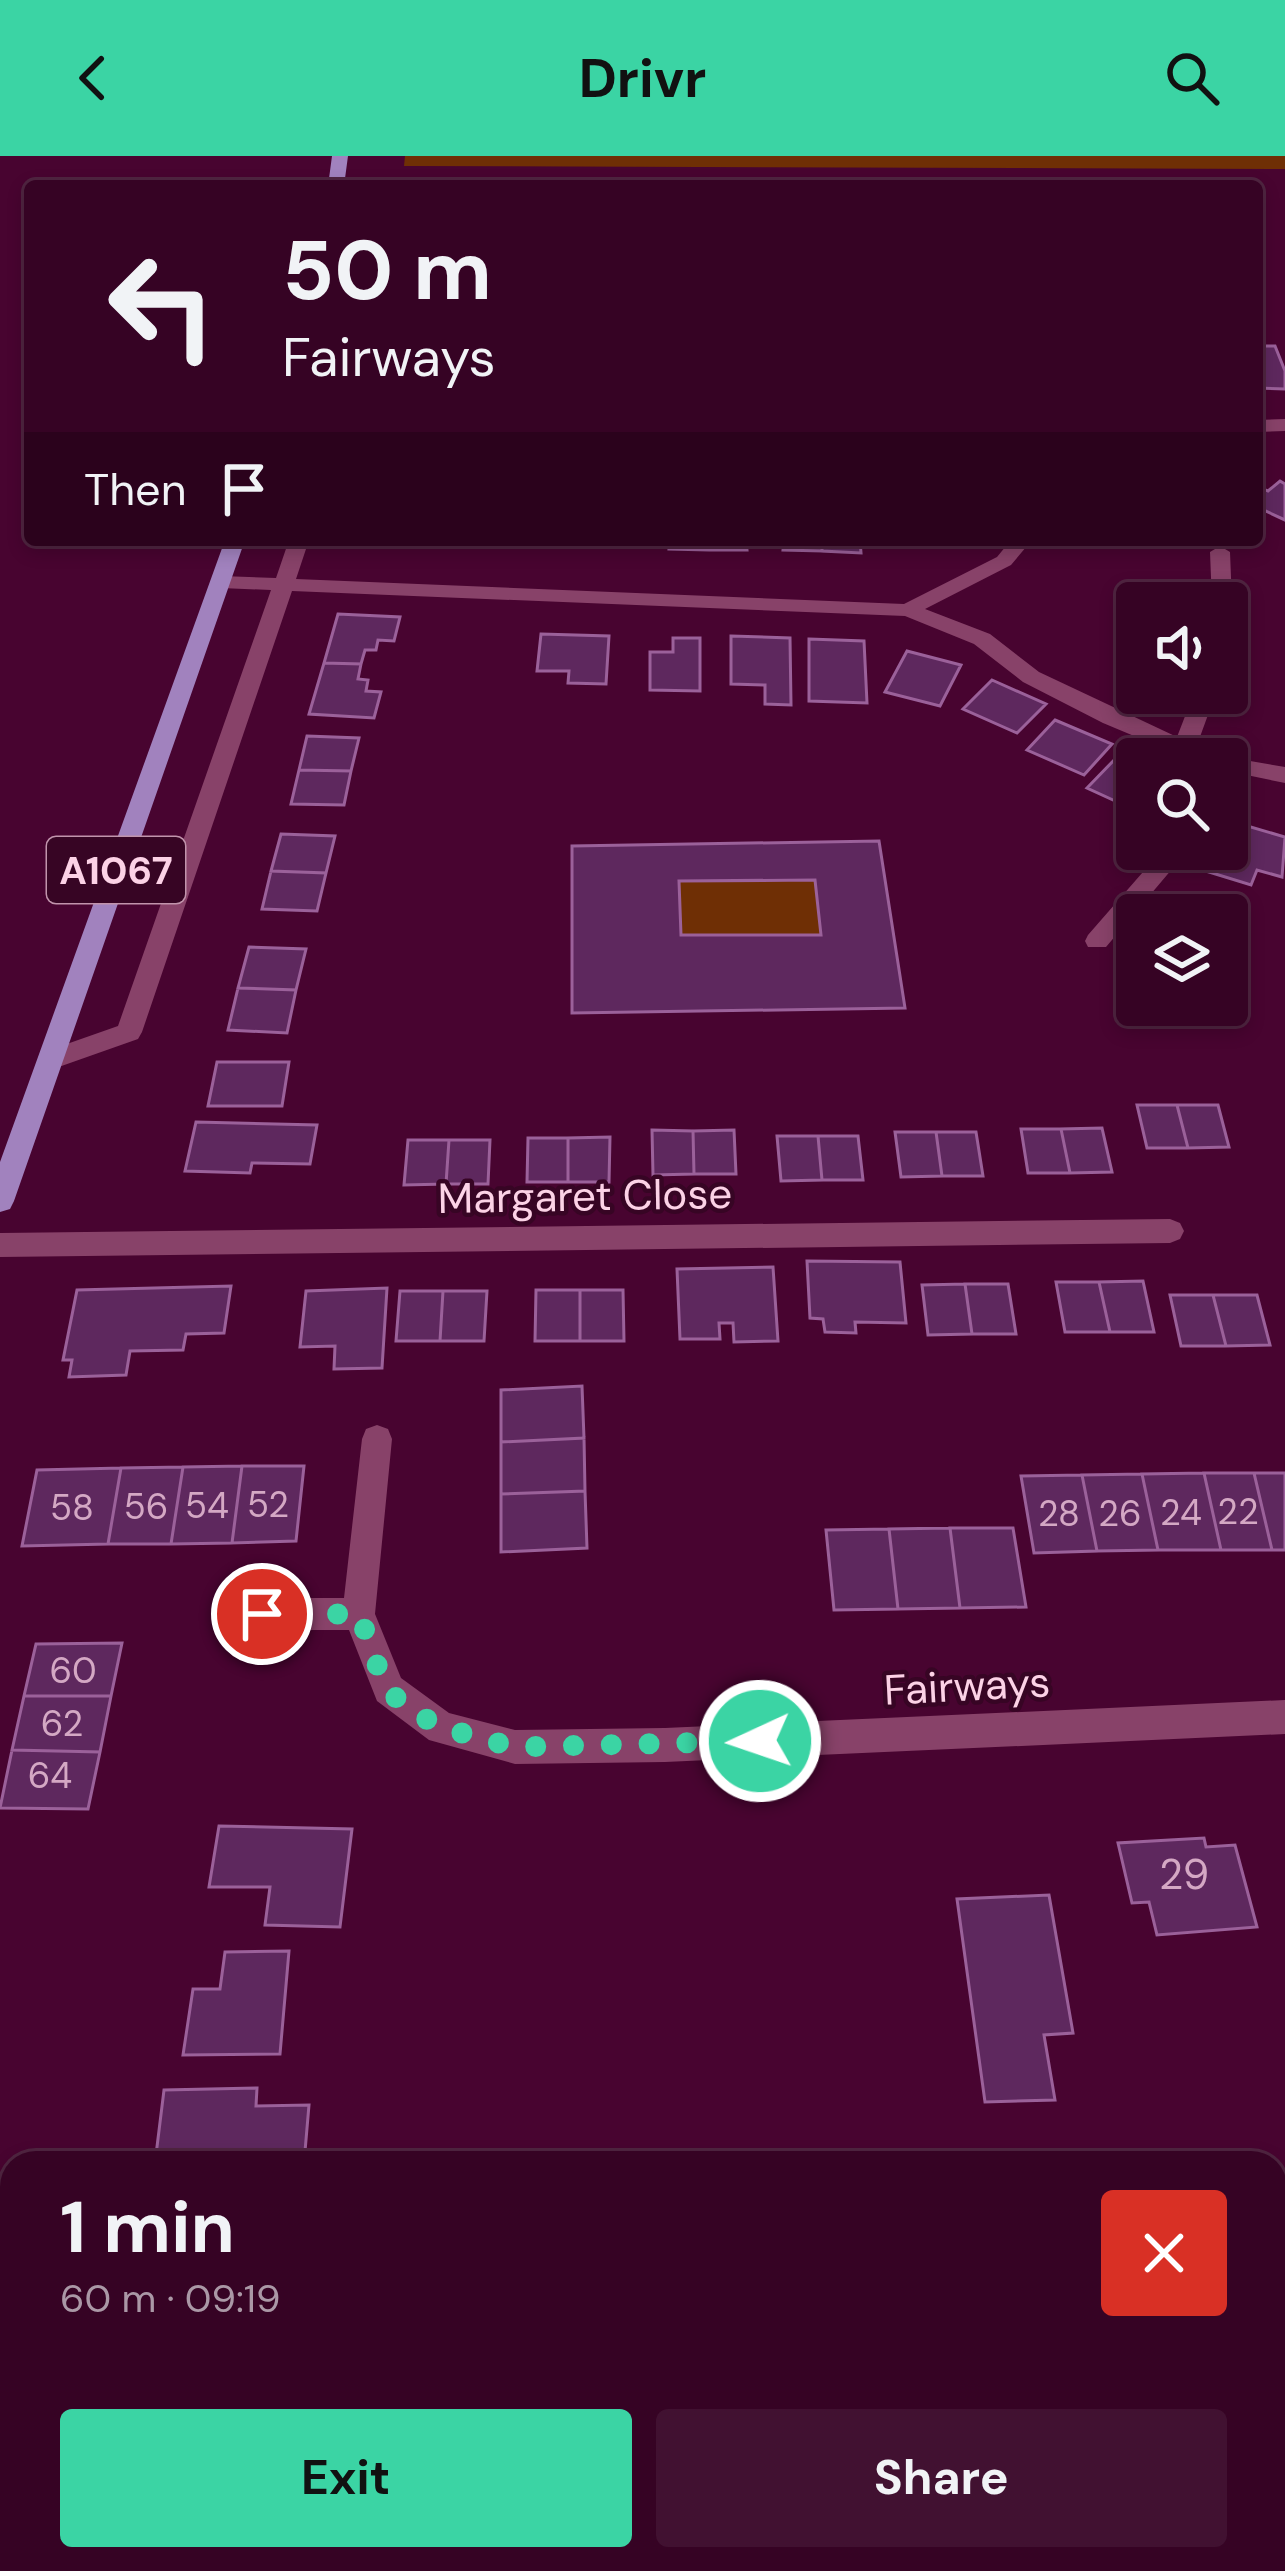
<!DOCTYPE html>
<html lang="en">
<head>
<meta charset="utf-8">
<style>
	body { margin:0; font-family:"DM Sans",sans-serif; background:#411131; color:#f1f3f6; height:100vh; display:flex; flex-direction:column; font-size:45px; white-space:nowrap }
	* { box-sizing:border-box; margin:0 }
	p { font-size:39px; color:#aa98a6 }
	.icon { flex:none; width:66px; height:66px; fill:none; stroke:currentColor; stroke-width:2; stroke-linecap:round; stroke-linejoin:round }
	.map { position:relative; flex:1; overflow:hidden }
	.side { position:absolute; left:0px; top:1995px; width:1287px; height:420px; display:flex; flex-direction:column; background:#360324; border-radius:36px 36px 0 0; box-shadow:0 6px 18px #0003,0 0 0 3px #502541 }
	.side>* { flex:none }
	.guide { position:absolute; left:24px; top:24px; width:1239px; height:366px; border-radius:12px; box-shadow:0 6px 18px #0003,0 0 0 3px #502541; background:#360324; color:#f1f3f6; overflow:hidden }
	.tools { position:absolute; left:1116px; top:426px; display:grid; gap:24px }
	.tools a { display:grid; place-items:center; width:132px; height:132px; border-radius:12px; background:#360324; box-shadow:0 6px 18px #0003,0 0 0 3px #502541; font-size:60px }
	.pin { position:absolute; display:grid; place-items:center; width:102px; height:102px; color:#fff; margin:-51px; border:6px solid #fff; border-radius:50%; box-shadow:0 3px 12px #0007 }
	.me { position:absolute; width:132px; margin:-66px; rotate:267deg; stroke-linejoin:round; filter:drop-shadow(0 0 9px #0008) }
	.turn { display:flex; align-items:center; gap:42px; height:252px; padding:0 60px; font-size:54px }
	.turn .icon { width:156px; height:156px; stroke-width:2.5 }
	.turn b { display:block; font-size:84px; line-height:102px }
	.then { display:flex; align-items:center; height:114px; padding:0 60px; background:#0003; gap:24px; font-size:45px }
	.round { display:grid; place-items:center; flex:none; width:126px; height:126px; border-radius:12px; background:#411131 }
	.head { display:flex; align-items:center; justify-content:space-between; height:204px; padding:0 60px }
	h1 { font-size:72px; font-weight:700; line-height:90px }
	.action { display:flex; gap:24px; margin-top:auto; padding:24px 60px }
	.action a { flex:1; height:138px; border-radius:12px; background:#3bd4a4; color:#111; font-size:48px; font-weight:700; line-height:138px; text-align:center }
	.action a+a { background:#411131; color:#f1f3f6 }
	header { display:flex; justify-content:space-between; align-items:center; height:156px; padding:0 60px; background:#3bd4a4; color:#111; font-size:54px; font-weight:700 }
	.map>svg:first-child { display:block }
	.green { fill:#6f2f05 }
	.building { fill:#5e285e; stroke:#9b619a; stroke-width:3; fill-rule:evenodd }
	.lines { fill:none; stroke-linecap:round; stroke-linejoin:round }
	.minor { fill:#884269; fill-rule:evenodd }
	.major { fill:#a182be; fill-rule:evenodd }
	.route { stroke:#3bd4a4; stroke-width:21; stroke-dasharray:0 37.8 }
	.labels { text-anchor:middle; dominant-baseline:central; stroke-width:9; stroke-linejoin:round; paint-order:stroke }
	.number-label { font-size:36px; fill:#d4a8c4 }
	.shield { fill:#370524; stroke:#c194ac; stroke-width:3 }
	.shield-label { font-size:39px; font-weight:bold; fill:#fcd2e6 }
	.street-label { font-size:42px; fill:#fcd2e6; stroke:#370524 }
	.near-number-label { font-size:42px; fill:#d4a8c4 }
</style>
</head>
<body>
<header><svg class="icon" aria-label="back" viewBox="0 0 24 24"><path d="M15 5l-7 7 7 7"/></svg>Drivr<svg class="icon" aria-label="search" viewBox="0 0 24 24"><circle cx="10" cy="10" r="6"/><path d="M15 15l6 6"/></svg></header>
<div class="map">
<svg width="1285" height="2415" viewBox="0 0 1285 2415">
	<rect width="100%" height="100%" fill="#480430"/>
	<path class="green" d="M 405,0 L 1285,0 L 1285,13 L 404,10 Z
		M 815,724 L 821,779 L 681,779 L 679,725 Z"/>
	<path class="building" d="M 1257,190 L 1275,190 L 1285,215 L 1285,233 L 1257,232 Z
		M 1280,325 L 1285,328 L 1285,364 L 1257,351 L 1257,330 L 1268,335 Z
		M 670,384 L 709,384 L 708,394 L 669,393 Z
		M 709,384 L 746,384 L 747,394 L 708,394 Z
		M 784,384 L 822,384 L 822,395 L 783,394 Z
		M 822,384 L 860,384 L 861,397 L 822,395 Z
		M 338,458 L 400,461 L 394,485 L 378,484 L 376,494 L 365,494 L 361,508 L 324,507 Z
		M 541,478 L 609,480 L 606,528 L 568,527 L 569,515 L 537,515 Z
		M 731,480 L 790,482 L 791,549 L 765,548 L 765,529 L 731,528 Z
		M 673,482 L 700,482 L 700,535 L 650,534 L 650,496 L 673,496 Z
		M 809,483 L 864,485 L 867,547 L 809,545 Z
		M 907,495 L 961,509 L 940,550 L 885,536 Z
		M 324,507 L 361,508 L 358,523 L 368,524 L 366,535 L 381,536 L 374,562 L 309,558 Z
		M 992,524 L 1046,548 L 1017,577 L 963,553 Z
		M 1055,564 L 1112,588 L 1084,619 L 1027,594 Z
		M 307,580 L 359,582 L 351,615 L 299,614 Z
		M 1117,601 L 1137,611 L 1137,655 L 1087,632 Z
		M 299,614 L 351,615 L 344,649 L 291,648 Z
		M 1227,664 L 1285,681 L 1282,721 L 1257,714 L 1251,729 L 1209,716 L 1217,698 L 1213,693 L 1227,693 Z
		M 281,678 L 335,680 L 326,717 L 271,715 Z
		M 879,685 L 905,852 L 572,857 L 572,690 ZM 815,724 L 821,779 L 681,779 L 679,725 Z
		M 271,715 L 326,717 L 317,755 L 262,753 Z
		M 249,791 L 306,793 L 296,834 L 238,832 Z
		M 238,832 L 296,834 L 287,877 L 228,874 Z
		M 217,906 L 289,906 L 282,950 L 208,950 Z
		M 1137,949 L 1177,949 L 1188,992 L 1147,992 Z
		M 1177,949 L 1218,949 L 1229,991 L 1188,992 Z
		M 196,966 L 317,969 L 310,1008 L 252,1007 L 250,1017 L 185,1015 Z
		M 1102,972 L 1112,1016 L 1070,1017 L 1061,973 Z
		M 1021,973 L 1061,973 L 1070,1017 L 1028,1017 Z
		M 652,974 L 693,975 L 694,1018 L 653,1019 Z
		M 734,974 L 736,1018 L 694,1018 L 693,975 Z
		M 895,976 L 936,976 L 942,1020 L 901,1021 Z
		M 936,976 L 976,976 L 983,1020 L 942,1020 Z
		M 777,980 L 818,980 L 822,1024 L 781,1025 Z
		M 818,980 L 858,980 L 863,1024 L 822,1024 Z
		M 610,981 L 609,1026 L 568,1026 L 568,982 Z
		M 528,982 L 568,982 L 568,1026 L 527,1026 Z
		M 408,984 L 449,984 L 446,1028 L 404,1029 Z
		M 449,984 L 490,984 L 488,1028 L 446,1028 Z
		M 807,1105 L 900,1106 L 906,1167 L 855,1166 L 856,1177 L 825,1176 L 823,1163 L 810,1162 Z
		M 773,1111 L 778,1185 L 734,1186 L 733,1167 L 719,1167 L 720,1183 L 680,1183 L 677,1113 Z
		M 1143,1125 L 1154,1176 L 1110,1176 L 1099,1126 Z
		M 1056,1126 L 1099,1126 L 1110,1176 L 1065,1176 Z
		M 965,1128 L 972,1178 L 928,1179 L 922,1129 Z
		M 965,1128 L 1008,1128 L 1016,1178 L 972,1178 Z
		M 231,1130 L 224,1177 L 186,1178 L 183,1194 L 130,1195 L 126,1219 L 69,1221 L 72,1204 L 63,1204 L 77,1134 Z
		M 387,1132 L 382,1212 L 334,1213 L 335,1190 L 300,1191 L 306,1135 Z
		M 536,1134 L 580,1134 L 580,1185 L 535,1185 Z
		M 580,1134 L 623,1134 L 624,1185 L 580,1185 Z
		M 400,1135 L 443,1135 L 440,1185 L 396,1185 Z
		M 443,1135 L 487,1135 L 484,1185 L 440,1185 Z
		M 1170,1139 L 1213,1139 L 1226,1190 L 1181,1190 Z
		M 1213,1139 L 1257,1139 L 1270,1189 L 1226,1190 Z
		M 582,1230 L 584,1282 L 501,1286 L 501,1234 Z
		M 584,1282 L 585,1335 L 501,1338 L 501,1286 Z
		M 242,1310 L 304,1310 L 296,1385 L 232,1387 Z
		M 242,1310 L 232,1387 L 171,1388 L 183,1311 Z
		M 183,1311 L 171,1388 L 108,1388 L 121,1312 Z
		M 121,1312 L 108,1388 L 22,1390 L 37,1314 Z
		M 1204,1317 L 1221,1394 L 1158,1394 L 1142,1318 Z
		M 1204,1317 L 1254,1317 L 1272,1394 L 1221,1394 Z
		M 1254,1317 L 1285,1317 L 1285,1394 L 1272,1394 Z
		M 1142,1318 L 1158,1394 L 1097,1395 L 1082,1319 Z
		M 1082,1319 L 1097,1395 L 1034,1397 L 1021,1320 Z
		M 585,1335 L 587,1392 L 501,1396 L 501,1338 Z
		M 950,1372 L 960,1452 L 898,1453 L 889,1373 Z
		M 950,1372 L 1013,1372 L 1026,1451 L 960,1452 Z
		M 889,1373 L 898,1453 L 834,1454 L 826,1374 Z
		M 122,1487 L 111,1540 L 24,1540 L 36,1488 Z
		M 24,1540 L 111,1540 L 100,1596 L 12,1594 Z
		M 12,1594 L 100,1596 L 88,1653 L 0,1652 Z
		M 219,1670 L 352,1673 L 340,1771 L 265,1769 L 270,1731 L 209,1731 Z
		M 1204,1682 L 1206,1691 L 1235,1689 L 1257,1771 L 1157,1779 L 1149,1746 L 1132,1747 L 1118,1687 Z
		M 1049,1739 L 1073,1877 L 1044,1879 L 1055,1944 L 985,1946 L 957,1743 Z
		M 289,1795 L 280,1898 L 183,1899 L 193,1833 L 220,1833 L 225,1796 Z
		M 257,1932 L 256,1950 L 309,1949 L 304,2007 L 155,2007 L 164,1934 Z
		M 15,2403 L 123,2403 L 120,2415 Z
		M 14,2405 L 114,2415 L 12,2415 Z"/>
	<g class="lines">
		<path class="minor" d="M 1285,263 L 1285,275 L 1257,276 L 1257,264 Z
			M 289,384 L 309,384 L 296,423 L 904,448 L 997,401 L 1011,384 L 1032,384 L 1011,409 L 925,453 L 990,478 L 1039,516 L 1177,581 L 1194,537 L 1216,537 L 1197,589 L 1221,602 L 1227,601 L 1285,611 L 1285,627 L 1227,615 L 1227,603 L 1189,603 L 1103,567 L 1023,526 L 974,488 L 905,460 L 292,435 L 142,876 L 138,883 L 53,913 L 44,910 L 40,903 L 44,896 L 118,870 L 271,434 L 221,432 L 211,426 L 221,420 L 276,422 Z
			M 1220,390 L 1230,396 L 1232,447 L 1227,452 L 1227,447 L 1212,447 L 1210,396 Z
			M 1163,693 L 1189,693 L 1106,791 L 1088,791 L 1085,785 L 1088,779 Z
			M 1170,1063 L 1180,1067 L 1184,1075 L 1180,1083 L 1170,1087 L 0,1101 L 0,1077 Z
			M 377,1269 L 388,1273 L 392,1283 L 375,1458 L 401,1522 L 449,1557 L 515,1574 L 665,1572 L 1285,1544 L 1285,1578 L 665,1606 L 515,1608 L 429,1584 L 377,1545 L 349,1474 L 262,1474 L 250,1469 L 246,1458 L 250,1447 L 262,1442 L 344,1442 L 362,1283 L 366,1273 Z"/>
		<path class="major" d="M 332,0 L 348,0 L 344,30 L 328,30 Z
			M 225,384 L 245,384 L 14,1045 L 10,1053 L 0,1056 L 0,1006 Z"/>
	</g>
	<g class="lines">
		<path class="route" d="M 262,1458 L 359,1458 C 368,1481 375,1509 387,1530 C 410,1568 475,1581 515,1591 L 760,1585"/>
	</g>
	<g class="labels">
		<g class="number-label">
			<text x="268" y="1348">52</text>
			<text x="207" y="1349">54</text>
			<text x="146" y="1350">56</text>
			<text x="72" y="1351">58</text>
			<text x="1238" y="1355">22</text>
			<text x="1181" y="1356">24</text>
			<text x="1059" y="1357">28</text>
			<text x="1120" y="1357">26</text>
			<text x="73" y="1514">60</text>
			<text x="62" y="1567">62</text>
			<text x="50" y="1619">64</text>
		</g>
		<rect class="shield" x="47" y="681" width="138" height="66" rx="9"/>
		<g class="shield-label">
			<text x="116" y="714">A1067</text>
		</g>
		<g class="street-label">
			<text transform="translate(585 1040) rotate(-1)">Margaret Close</text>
			<text transform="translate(967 1530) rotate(-3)">Fairways</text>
		</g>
		<g class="near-number-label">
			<text x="1184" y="1718">29</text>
		</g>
	</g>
</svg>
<div class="tools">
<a><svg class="icon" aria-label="sound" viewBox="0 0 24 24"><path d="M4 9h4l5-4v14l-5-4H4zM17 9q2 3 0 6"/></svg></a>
<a><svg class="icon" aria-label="search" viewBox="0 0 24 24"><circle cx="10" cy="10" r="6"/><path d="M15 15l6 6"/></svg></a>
<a><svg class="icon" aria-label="layers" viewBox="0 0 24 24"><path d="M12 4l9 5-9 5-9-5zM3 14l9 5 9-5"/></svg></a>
</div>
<div class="pin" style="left:262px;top:1458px;background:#d93025"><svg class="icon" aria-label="arrive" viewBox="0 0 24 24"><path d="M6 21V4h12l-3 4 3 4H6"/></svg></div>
<svg class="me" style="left:760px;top:1585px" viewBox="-20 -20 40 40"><circle r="17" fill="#3bd4a4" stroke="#fff" stroke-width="3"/><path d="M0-11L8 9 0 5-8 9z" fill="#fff"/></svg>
<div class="guide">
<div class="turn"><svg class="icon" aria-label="left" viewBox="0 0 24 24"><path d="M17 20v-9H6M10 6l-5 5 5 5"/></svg><div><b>50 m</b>Fairways</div></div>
<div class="then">Then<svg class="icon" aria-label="arrive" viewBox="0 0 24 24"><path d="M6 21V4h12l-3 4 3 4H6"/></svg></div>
</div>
<section class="side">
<div class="head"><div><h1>1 min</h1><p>60 m · 09:19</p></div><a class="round" style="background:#d93025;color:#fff"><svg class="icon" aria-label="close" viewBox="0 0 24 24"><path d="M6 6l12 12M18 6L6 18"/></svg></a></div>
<div class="action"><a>Exit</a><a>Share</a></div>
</section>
</div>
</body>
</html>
